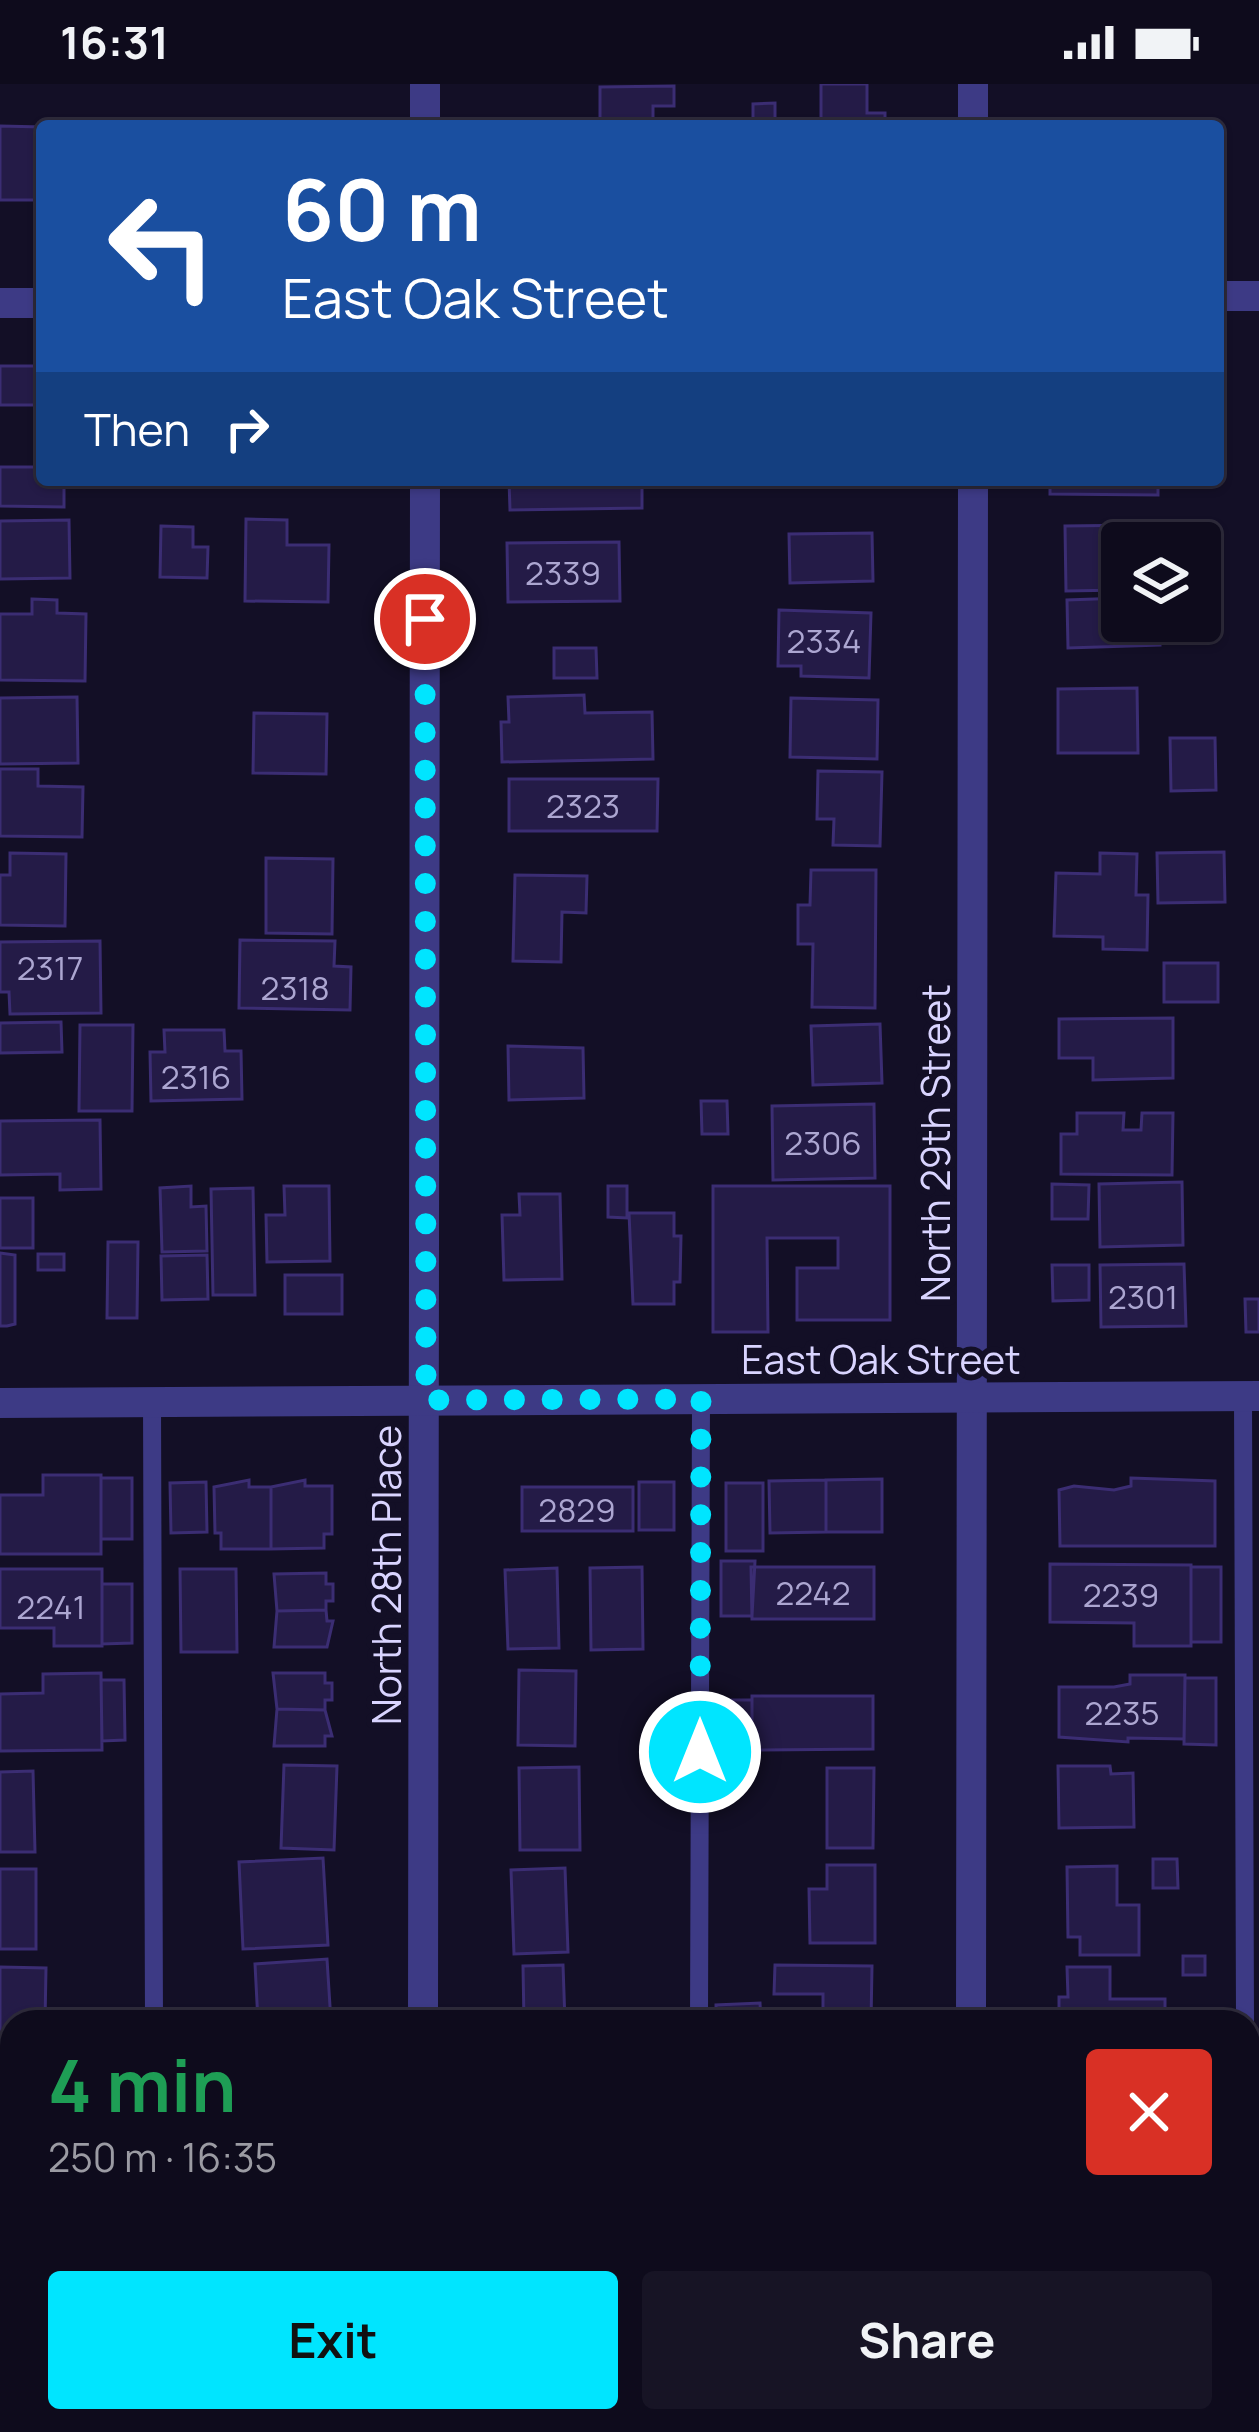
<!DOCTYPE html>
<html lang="en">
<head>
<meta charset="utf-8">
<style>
	body { margin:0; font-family:Manrope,sans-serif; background:#171425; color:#f1f3f6; height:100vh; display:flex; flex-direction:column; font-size:45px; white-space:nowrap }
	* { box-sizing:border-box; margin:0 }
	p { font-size:39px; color:#9b9ba3 }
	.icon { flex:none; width:66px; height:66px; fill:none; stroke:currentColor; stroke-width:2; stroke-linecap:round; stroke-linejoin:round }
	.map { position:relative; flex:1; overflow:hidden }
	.panel { position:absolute; left:0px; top:1926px; width:1260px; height:423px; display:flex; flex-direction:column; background:#0e0b1c; border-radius:36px 36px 0 0; box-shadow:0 3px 9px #0004,0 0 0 3px #2e2b3b }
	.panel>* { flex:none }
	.top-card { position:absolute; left:36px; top:36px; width:1188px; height:366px; border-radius:12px; box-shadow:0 3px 9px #0004,0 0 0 3px #2e2b3b; background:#1a4fa0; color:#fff; overflow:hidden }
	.tools { position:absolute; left:1101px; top:438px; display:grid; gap:24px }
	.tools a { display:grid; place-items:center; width:120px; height:120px; border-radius:12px; background:#0e0b1c; box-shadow:0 3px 9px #0004,0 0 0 3px #2e2b3b; font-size:60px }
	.pin { position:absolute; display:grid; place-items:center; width:102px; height:102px; color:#fff; margin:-51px; border:6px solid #fff; border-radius:50%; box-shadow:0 3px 12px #0007 }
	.me { position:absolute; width:132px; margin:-66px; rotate:0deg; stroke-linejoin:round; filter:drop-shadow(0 0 9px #0008) }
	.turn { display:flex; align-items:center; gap:42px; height:252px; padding:0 48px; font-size:54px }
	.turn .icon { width:156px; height:156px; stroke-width:2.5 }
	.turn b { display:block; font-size:84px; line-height:102px }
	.then { display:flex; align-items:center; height:114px; padding:0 48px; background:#0003; gap:24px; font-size:45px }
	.round { display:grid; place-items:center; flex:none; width:126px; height:126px; border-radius:12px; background:#171425 }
	.headline { display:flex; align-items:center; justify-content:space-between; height:204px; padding:0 48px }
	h1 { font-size:72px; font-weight:700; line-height:90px; color:#1e9e55 }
	.cta { display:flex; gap:24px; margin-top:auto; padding:24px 48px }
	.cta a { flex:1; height:138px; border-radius:12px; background:#00e5ff; color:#111; font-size:48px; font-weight:700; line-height:138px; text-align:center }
	.cta a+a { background:#171425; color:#f1f3f6 }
	.status { display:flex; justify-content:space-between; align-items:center; height:84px; padding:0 60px; background:#0e0b1c; direction:ltr }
	.status svg { height:33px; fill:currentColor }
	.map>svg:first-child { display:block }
	.building { fill:#241b47; stroke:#3b2d73; stroke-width:3 }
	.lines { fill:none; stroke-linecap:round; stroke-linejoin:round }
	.service { stroke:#3d3a85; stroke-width:18 }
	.minor { stroke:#3d3a85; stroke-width:30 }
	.tertiary { stroke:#3d3a85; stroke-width:30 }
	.route { stroke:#00e5ff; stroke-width:21; stroke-dasharray:0 37.8 }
	.labels { text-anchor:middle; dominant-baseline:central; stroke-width:12; stroke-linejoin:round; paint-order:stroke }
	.number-label { font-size:33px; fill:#aca6d1 }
	.street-label { font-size:39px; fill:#d9d4ff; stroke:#130f26 }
</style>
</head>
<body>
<div class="status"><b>16:31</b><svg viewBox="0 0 49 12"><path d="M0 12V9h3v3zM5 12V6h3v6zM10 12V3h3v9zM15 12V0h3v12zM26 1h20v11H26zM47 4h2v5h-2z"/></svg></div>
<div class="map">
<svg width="1259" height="2348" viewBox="0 0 1259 2348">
	<rect width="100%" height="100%" fill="#130f26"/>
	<path class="building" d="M 821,0 L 867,0 L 867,29 L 885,29 L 885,42 L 836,42 L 836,36 L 821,36 Z
		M 674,2 L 674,22 L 653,22 L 653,42 L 600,42 L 600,3 Z
		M 775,19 L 775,42 L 753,42 L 753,20 Z
		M 0,42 L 42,43 L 42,116 L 0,116 Z
		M 0,282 L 42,282 L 42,321 L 0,321 Z
		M 0,383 L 42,383 L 42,396 L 64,396 L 64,423 L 0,422 Z
		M 509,396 L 642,396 L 642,424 L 510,426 Z
		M 1050,396 L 1158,396 L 1158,411 L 1050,410 Z
		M 246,435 L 287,436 L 287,461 L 329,461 L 328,518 L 245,517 Z
		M 69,436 L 70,494 L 0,495 L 0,437 Z
		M 1145,441 L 1145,459 L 1122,459 L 1122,506 L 1066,507 L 1065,442 Z
		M 161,442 L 193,443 L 193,463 L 208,463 L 207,494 L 160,493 Z
		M 872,449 L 873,497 L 790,499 L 789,450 Z
		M 619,458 L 620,517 L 508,518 L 507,459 Z
		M 1122,514 L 1122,537 L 1159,537 L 1160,561 L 1068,564 L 1067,516 Z
		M 32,515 L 57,516 L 57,529 L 86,530 L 85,597 L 0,596 L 0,530 L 32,530 Z
		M 779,526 L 871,529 L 869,594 L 801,592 L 801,582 L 778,582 Z
		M 554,564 L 596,564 L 597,594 L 554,594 Z
		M 1137,604 L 1138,669 L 1058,669 L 1058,605 Z
		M 584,611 L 585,629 L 652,628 L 653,675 L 502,678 L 501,638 L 509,638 L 508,613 Z
		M 77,613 L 78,679 L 0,680 L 0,614 Z
		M 791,614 L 878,616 L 877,675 L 790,673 Z
		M 254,629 L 327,630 L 326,690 L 253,689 Z
		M 1170,654 L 1215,654 L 1216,706 L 1171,707 Z
		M 0,685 L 38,685 L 38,702 L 83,703 L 82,753 L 0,752 Z
		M 818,687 L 882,688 L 880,762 L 833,761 L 834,735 L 817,735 Z
		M 509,695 L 658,695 L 657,747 L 509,747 Z
		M 1224,768 L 1225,818 L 1158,819 L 1157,769 Z
		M 10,769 L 66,770 L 65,842 L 0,841 L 0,791 L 10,791 Z
		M 1100,769 L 1137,770 L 1136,811 L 1148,811 L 1147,866 L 1103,865 L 1103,853 L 1054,852 L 1056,789 L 1100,790 Z
		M 266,774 L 333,775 L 332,850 L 266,849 Z
		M 811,786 L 876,786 L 875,924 L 812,923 L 813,860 L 798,860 L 798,821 L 810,821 Z
		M 515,791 L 587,792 L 586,829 L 562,828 L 561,878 L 513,877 Z
		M 240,856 L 335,857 L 334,882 L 351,883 L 350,926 L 239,924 Z
		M 100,857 L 101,929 L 10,930 L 9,908 L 0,908 L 0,858 Z
		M 1164,879 L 1218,879 L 1218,918 L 1164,918 Z
		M 1173,934 L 1173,994 L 1093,996 L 1093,974 L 1059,974 L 1059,935 Z
		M 61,938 L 62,968 L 0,969 L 0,939 Z
		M 880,940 L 882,999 L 813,1001 L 811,942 Z
		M 80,941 L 133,941 L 132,1027 L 79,1027 Z
		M 164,946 L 224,946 L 225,967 L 241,967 L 242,1015 L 151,1017 L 150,968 L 165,968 Z
		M 508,962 L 583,964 L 584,1014 L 509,1016 Z
		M 701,1017 L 727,1017 L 728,1050 L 702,1050 Z
		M 874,1020 L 875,1094 L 773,1096 L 772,1022 Z
		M 1077,1029 L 1124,1029 L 1123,1046 L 1141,1046 L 1142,1029 L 1173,1029 L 1172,1091 L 1061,1090 L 1061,1050 L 1077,1050 Z
		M 100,1036 L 101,1105 L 60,1106 L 60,1090 L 0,1091 L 0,1037 Z
		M 1182,1098 L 1183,1161 L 1100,1163 L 1099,1100 Z
		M 1052,1100 L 1089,1101 L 1088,1135 L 1052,1135 Z
		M 191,1102 L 191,1123 L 206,1122 L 207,1167 L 162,1168 L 160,1104 Z
		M 284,1102 L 329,1102 L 330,1177 L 267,1178 L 266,1131 L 285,1131 Z
		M 608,1102 L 627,1102 L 627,1134 L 608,1133 Z
		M 713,1102 L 890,1102 L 890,1236 L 797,1236 L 797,1184 L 838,1184 L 838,1154 L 767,1154 L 768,1248 L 713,1248 Z
		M 253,1104 L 255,1211 L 213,1211 L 211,1105 Z
		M 519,1110 L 560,1110 L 562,1195 L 504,1196 L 502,1131 L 520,1131 Z
		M 0,1114 L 33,1114 L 33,1164 L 0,1164 Z
		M 629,1129 L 674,1129 L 674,1152 L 681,1152 L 680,1198 L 674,1198 L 674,1220 L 633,1220 Z
		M 108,1158 L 138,1158 L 137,1234 L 107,1234 Z
		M 0,1169 L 15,1171 L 15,1240 L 7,1242 L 0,1242 Z
		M 38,1170 L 64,1170 L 64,1186 L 38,1186 Z
		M 207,1171 L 208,1215 L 162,1216 L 161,1172 Z
		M 1184,1180 L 1186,1242 L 1101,1243 L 1100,1181 Z
		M 1052,1181 L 1089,1181 L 1089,1216 L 1053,1217 Z
		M 285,1191 L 342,1191 L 342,1230 L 285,1230 Z
		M 1245,1215 L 1259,1215 L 1259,1248 L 1246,1248 Z
		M 43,1391 L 101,1391 L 101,1470 L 0,1470 L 0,1411 L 43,1411 Z
		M 101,1394 L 132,1394 L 132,1455 L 101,1455 Z
		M 1131,1394 L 1215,1397 L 1215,1462 L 1060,1462 L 1059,1406 L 1074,1402 L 1114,1406 L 1131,1402 Z
		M 882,1395 L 882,1448 L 826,1448 L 826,1396 Z
		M 249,1396 L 249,1403 L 271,1403 L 271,1465 L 221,1465 L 221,1449 L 215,1449 L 214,1403 Z
		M 305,1396 L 305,1402 L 332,1402 L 332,1450 L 324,1450 L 324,1464 L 271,1465 L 271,1403 Z
		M 826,1396 L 826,1448 L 770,1449 L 769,1397 Z
		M 206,1398 L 207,1448 L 171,1449 L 170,1399 Z
		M 639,1398 L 674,1398 L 674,1446 L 639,1446 Z
		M 726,1399 L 763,1399 L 763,1467 L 726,1467 Z
		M 522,1403 L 633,1403 L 633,1447 L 522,1447 Z
		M 721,1477 L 755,1477 L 752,1532 L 721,1532 Z
		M 1050,1480 L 1191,1481 L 1191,1562 L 1134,1562 L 1134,1539 L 1050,1538 Z
		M 642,1483 L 643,1565 L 591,1566 L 590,1484 Z
		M 751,1483 L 874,1483 L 874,1535 L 752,1535 Z
		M 1191,1483 L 1221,1483 L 1221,1558 L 1191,1558 Z
		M 557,1484 L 559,1564 L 508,1565 L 505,1486 Z
		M 0,1485 L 102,1485 L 102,1562 L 54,1562 L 54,1544 L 0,1544 Z
		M 180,1485 L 236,1485 L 237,1568 L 181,1568 Z
		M 326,1489 L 326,1500 L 333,1500 L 333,1517 L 326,1517 L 326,1526 L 277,1527 L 274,1490 Z
		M 102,1500 L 132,1500 L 132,1559 L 102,1560 Z
		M 326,1526 L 327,1537 L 333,1537 L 327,1563 L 274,1563 L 277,1527 Z
		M 519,1586 L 576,1587 L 575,1662 L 518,1661 Z
		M 101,1589 L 102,1666 L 0,1667 L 0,1610 L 43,1609 L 43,1590 Z
		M 273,1589 L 325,1589 L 325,1599 L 332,1599 L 332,1616 L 325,1616 L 325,1626 L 277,1625 Z
		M 1130,1591 L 1185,1591 L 1184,1655 L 1128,1654 L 1128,1658 L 1059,1653 L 1059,1603 L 1114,1603 L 1130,1600 Z
		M 1185,1594 L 1216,1594 L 1216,1661 L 1184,1660 Z
		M 101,1596 L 124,1596 L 125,1656 L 102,1657 Z
		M 752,1612 L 873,1612 L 873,1665 L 752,1666 Z
		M 721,1616 L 752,1616 L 752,1670 L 722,1670 Z
		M 277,1625 L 325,1626 L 332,1652 L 325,1652 L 325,1662 L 274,1662 Z
		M 284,1681 L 337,1682 L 334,1766 L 281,1764 Z
		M 1058,1682 L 1110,1682 L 1111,1690 L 1133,1689 L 1134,1743 L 1059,1744 Z
		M 579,1683 L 580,1766 L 520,1766 L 519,1684 Z
		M 827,1684 L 874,1684 L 873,1764 L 827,1764 Z
		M 33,1687 L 35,1768 L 0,1768 L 0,1688 Z
		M 323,1774 L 328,1861 L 243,1865 L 239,1778 Z
		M 1153,1775 L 1177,1775 L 1178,1804 L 1153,1804 Z
		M 827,1781 L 875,1781 L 875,1859 L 810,1859 L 809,1805 L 827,1805 Z
		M 1117,1782 L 1117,1821 L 1139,1821 L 1139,1871 L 1080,1871 L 1080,1853 L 1068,1853 L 1067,1783 Z
		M 565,1784 L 568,1868 L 514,1870 L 511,1786 Z
		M 0,1785 L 36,1785 L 36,1865 L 0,1865 Z
		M 1183,1872 L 1205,1872 L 1205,1891 L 1183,1891 Z
		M 327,1875 L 331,1938 L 258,1938 L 255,1880 Z
		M 563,1881 L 565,1938 L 524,1938 L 523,1882 Z
		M 775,1881 L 872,1882 L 871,1938 L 823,1938 L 823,1910 L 774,1910 Z
		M 0,1883 L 46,1884 L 45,1938 L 12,1938 L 12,1961 L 0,1961 Z
		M 1067,1883 L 1110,1883 L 1110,1915 L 1165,1915 L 1165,1938 L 1059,1938 L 1059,1913 L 1068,1913 Z
		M 760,1919 L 761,1938 L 716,1938 L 716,1921 Z
		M 74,1929 L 112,1929 L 112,1938 L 74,1938 Z
		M 12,1976 L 12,2066 L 0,2067 L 0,1977 Z
		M 0,2086 L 12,2086 L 12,2164 L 0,2164 Z
		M 0,2179 L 12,2179 L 12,2266 L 0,2266 Z
		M 0,2293 L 12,2293 L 12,2337 L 66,2337 L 66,2346 L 0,2347 Z
		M 187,2337 L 328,2337 L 328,2348 L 187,2348 Z
		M 514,2337 L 635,2337 L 635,2348 L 514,2348 Z
		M 788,2337 L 872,2337 L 872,2344 L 788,2348 Z
		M 1057,2337 L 1139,2337 L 1139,2342 L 1057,2342 Z"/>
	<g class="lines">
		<path class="service" d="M 1243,1312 L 1245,1938
			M 152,1318 L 154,1938
			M 699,1938 L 701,1315
			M 698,2337 L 698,2348
			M 153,2348 L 153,2337
			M 1245,2348 L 1246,2337"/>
		<path class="minor" d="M 425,42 L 425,0
			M 973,42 L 973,0
			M 1218,212 L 1259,212
			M 0,219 L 42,219
			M 423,1938 L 425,396
			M 971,1938 L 973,396
			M 421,2348 L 421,2337
			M 969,2348 L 969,2337"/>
		<path class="tertiary" d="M 0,1319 L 1259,1312"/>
	</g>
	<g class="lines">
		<path class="route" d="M 425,535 L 426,1316 L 701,1315 L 700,1668"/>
	</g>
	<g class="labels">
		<g class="number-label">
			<text x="563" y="488">2339</text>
			<text x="824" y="556">2334</text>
			<text x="583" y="721">2323</text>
			<text x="50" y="883">2317</text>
			<text x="295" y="903">2318</text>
			<text x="196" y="992">2316</text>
			<text x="823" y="1058">2306</text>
			<text x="1143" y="1212">2301</text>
			<text x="577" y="1425">2829</text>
			<text x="813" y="1508">2242</text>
			<text x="1121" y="1510">2239</text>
			<text x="51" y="1522">2241</text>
			<text x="1122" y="1628">2235</text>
		</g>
		<g class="street-label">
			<text transform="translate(935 1059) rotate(-90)">North 29th Street</text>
			<text x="881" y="1275">East Oak Street</text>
			<text transform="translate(386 1491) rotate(-90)">North 28th Place</text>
		</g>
	</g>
</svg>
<div class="tools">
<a><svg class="icon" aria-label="layers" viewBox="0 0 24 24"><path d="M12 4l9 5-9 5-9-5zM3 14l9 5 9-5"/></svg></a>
</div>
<div class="pin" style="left:425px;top:535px;background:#d93025"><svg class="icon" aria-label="arrive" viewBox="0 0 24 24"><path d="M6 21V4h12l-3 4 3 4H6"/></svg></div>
<svg class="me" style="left:700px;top:1668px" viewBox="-20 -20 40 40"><circle r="17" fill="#00e5ff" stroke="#fff" stroke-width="3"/><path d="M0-11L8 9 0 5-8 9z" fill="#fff"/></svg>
<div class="top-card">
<div class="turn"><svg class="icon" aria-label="left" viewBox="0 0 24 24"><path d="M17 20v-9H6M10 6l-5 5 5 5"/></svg><div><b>60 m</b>East Oak Street</div></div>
<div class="then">Then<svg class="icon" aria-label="right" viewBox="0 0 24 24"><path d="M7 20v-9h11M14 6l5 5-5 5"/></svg></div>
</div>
<section class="panel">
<div class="headline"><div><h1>4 min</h1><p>250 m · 16:35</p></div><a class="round" style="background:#d93025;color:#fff"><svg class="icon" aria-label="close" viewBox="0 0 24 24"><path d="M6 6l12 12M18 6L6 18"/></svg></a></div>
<div class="cta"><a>Exit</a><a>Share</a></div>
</section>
</div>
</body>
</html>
